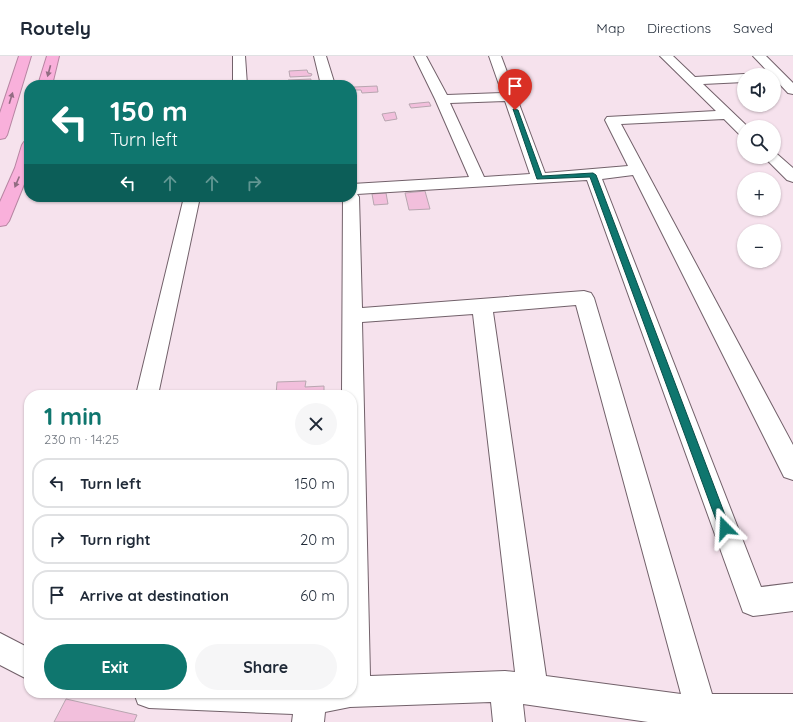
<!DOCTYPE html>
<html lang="en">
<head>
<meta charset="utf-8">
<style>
	body { margin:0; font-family:Quicksand,sans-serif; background:#f6f6f7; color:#1f2937; height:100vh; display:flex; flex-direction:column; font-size:15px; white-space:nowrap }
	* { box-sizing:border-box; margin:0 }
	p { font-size:13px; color:#747a83 }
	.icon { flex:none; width:22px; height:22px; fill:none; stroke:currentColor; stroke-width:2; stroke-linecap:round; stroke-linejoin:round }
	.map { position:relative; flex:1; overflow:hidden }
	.details { position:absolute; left:24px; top:334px; width:333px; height:308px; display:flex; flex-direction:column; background:#fff; border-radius:16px; box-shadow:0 1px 3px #0004 }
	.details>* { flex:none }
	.hud { position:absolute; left:24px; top:24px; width:333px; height:122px; border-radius:16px; box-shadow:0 1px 3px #0004; background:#0f766e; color:#fff; overflow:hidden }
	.controls { position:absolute; left:737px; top:12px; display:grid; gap:8px }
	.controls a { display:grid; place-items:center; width:44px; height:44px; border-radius:50%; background:#fff; box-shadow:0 1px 3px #0004; font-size:20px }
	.pin { position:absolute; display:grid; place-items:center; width:34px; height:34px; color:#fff; margin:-41px -17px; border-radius:50% 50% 50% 0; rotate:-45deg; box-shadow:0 0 4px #0007 }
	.pin .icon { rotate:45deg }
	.me { position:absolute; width:44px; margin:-22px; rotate:339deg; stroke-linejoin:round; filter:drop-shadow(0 0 3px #0008) }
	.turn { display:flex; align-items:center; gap:14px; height:84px; padding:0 20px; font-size:18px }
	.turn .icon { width:52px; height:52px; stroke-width:2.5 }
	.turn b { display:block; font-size:28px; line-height:34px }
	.lanes { display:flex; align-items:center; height:38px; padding:0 20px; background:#0003; justify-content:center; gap:20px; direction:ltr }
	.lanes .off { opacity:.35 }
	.round { display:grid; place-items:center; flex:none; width:42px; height:42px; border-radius:21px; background:#f6f6f7 }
	.summary { display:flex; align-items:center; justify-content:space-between; height:68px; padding:0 20px }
	h1 { font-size:24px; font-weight:700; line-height:30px; color:#0f766e }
	.primary-button { display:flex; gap:8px; margin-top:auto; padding:8px 20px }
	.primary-button a { flex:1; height:46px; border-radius:24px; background:#0f766e; color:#fff; font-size:16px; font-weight:700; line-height:46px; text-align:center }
	.primary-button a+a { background:#f6f6f7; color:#1f2937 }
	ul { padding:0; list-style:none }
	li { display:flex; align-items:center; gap:12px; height:50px; margin:0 8px 6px; padding:0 12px; border:2px solid #e0e1e3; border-radius:16px }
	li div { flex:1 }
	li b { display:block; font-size:15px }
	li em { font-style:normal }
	header { display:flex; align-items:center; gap:24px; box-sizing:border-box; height:56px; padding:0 20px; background:#fff; border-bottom:1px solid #e0e1e3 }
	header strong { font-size:19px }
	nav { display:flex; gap:22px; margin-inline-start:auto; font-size:14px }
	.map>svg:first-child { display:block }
	.building { fill:#f2bfdc; stroke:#b8a6b0 }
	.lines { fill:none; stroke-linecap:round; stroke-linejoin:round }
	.street-casing { stroke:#72616a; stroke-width:2 }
	.highway-casing { stroke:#b785a2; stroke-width:2 }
	.street { fill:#fff; fill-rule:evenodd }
	.highway { fill:#f9b0db; fill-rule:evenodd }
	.oneway { fill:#926c82 }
	.route { fill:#0f766e; stroke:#0a4d48 }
</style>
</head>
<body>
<header>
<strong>Routely</strong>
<nav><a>Map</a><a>Directions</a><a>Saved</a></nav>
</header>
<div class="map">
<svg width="793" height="666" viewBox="0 0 793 666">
	<rect width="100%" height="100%" fill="#f6e2ed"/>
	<path class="building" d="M 307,14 L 308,17 L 312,18 L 311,20 L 290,21 L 289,15 Z
		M 311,23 L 310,29 L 289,29 L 288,24 Z
		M 377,30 L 378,36 L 362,37 L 361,34 L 354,34 L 354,31 Z
		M 429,46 L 431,50 L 411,52 L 409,48 Z
		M 395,56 L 397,63 L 385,65 L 382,58 Z
		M 425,135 L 430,153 L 409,154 L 405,137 Z
		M 386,137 L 388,148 L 374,149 L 372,138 Z
		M 306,325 L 305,331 L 324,330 L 324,339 L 276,339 L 277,326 Z
		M 66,643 L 137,659 L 134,666 L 54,666 Z"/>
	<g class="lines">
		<g class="street-casing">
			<path id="street" d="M 233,0 L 245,0 L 247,29 L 233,29 Z
				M 314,0 L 326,0 L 335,29 L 321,29 Z
				M 414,0 L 426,0 L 447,39 L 502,37 L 489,0 L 501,0 L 545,117 L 628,110 L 605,64 L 607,61 L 716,55 L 660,0 L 673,0 L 695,21 L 744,18 L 747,19 L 744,19 L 744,26 L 703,28 L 748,71 L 744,71 L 744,79 L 739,78 L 724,63 L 621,68 L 793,389 L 793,424 L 784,421 L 633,119 L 602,123 L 761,531 L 793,527 L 793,555 L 753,560 L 743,556 L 587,124 L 357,138 L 359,141 L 362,252 L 584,235 L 591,237 L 594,242 L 712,638 L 793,638 L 793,666 L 648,666 L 523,648 L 525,666 L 493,666 L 491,646 L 350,651 L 325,656 L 324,666 L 292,666 L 293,658 L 149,652 L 138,648 L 134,637 L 352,637 L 352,339 L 342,339 L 343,141 L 352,141 L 352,128 L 469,121 L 435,43 ZM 505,45 L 530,118 L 484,121 L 450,47 ZM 576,249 L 681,638 L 546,620 L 493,256 ZM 473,258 L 515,616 L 505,615 L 370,620 L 362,266 Z
				M 753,0 L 766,0 L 793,27 L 793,38 L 788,37 L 774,22 L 774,19 L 771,19 Z
				M 774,97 L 777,98 L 793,112 L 793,126 L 787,124 L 764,101 L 774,101 Z
				M 184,141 L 200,141 L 158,339 L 136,339 Z
				M 0,577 L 29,592 L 29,624 L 0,609 Z"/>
		</g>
		<g class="highway-casing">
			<path id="highway" d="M 19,0 L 31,0 L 7,79 L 5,82 L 0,83 L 0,57 Z
				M 47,0 L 59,0 L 52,29 L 38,29 Z
				M 29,85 L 29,116 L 9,165 L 6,169 L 0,170 L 0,146 L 15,112 L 22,89 L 24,86 Z"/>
		</g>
		<use href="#street" class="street"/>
		<use href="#highway" class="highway"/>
	</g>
	<defs><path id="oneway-solid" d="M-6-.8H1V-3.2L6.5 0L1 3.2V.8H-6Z"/></defs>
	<g class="oneway">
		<use href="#oneway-solid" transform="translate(49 15) rotate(105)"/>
		<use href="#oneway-solid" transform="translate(11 42) rotate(-73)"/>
		<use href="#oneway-solid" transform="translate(17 126) rotate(113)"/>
	</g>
	<path class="route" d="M 513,53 L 518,54 L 542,120 L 593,117 L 596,119 L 730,472 L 729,475 L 725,477 L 721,475 L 719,472 L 590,121 L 537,123 Z"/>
</svg>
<div class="controls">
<a><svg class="icon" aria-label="sound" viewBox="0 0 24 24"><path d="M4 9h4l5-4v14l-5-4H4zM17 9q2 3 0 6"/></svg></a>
<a><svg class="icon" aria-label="search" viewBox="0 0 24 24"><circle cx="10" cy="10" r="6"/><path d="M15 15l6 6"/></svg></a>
<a>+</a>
<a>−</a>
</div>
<div class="pin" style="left:515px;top:54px;background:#d93025"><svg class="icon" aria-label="arrive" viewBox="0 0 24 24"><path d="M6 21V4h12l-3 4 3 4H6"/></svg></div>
<svg class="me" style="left:725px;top:472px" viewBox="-20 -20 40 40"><path d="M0-17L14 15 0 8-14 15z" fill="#0f766e" stroke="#fff" stroke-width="4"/></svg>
<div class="hud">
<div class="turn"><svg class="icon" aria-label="left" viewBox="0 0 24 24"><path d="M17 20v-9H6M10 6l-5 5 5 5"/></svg><div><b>150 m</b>Turn left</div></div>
<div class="lanes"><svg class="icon" aria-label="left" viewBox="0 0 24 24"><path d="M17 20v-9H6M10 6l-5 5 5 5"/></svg><svg class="icon off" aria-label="ahead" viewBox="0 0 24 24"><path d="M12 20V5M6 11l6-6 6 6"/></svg><svg class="icon off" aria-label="ahead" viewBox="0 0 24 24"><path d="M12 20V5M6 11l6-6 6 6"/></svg><svg class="icon off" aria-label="right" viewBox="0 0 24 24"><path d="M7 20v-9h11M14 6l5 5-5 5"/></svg></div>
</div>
<section class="details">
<div class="summary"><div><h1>1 min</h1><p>230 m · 14:25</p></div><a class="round"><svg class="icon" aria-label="close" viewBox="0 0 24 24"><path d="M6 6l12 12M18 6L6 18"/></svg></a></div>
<ul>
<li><svg class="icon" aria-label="left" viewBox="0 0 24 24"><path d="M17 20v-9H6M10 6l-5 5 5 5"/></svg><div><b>Turn left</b></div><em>150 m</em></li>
<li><svg class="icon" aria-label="right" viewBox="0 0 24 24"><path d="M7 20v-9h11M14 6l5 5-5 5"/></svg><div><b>Turn right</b></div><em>20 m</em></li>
<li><svg class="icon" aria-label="arrive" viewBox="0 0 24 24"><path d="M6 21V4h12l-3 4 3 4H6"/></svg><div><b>Arrive at destination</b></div><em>60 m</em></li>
</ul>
<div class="primary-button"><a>Exit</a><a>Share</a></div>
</section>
</div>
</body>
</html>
